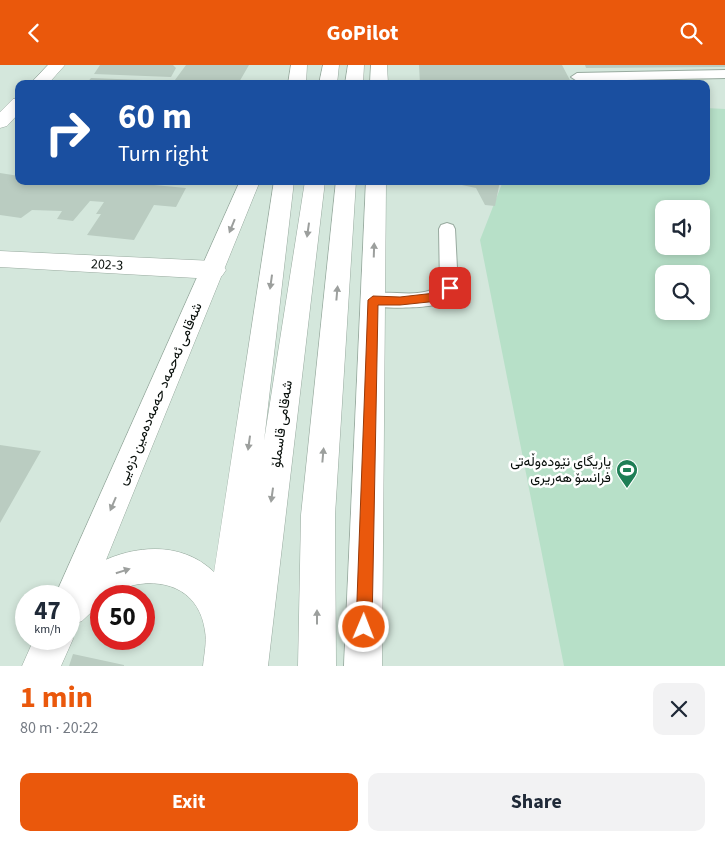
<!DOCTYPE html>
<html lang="en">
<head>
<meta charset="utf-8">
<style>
	body { margin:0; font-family:"Source Sans 3",Vazirmatn,sans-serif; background:#f2f2f3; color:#1f2937; height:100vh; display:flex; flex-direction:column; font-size:19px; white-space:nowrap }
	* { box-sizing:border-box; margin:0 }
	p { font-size:16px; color:#747a83 }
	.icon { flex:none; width:28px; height:28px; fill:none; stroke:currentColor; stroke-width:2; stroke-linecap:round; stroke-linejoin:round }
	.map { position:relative; height:601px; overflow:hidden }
	.details { display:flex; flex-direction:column; background:#fff; flex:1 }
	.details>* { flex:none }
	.top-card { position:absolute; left:15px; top:15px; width:695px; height:105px; border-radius:10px; box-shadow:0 2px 8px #0003; background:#1a4fa0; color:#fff; overflow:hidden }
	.controls { position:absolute; left:655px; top:135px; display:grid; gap:10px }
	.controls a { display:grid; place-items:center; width:55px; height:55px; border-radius:10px; background:#fff; box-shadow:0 2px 8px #0003; font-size:25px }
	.speed { position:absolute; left:15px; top:520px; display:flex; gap:10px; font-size:25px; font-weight:700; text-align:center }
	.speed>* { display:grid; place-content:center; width:65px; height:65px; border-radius:50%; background:#fff; box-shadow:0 2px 8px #0003; line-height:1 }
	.speed small { font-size:12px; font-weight:400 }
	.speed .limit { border:8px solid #d22; background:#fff; color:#111 }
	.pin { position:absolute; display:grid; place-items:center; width:42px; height:42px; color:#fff; margin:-21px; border-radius:10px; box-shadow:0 2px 8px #0006 }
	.me { position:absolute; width:55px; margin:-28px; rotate:1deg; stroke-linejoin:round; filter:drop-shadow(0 0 4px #0008) }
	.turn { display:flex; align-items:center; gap:18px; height:105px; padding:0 20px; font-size:22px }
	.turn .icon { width:65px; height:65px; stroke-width:2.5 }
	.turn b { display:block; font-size:35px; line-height:42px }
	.round { display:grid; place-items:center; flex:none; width:52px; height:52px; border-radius:10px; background:#f2f2f3 }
	.head { display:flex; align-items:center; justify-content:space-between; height:85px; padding:0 20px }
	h1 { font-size:30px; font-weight:700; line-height:38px; color:#ea580c }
	.cta { display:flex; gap:10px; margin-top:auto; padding:10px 20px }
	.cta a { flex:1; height:58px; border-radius:10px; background:#ea580c; color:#fff; font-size:20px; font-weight:700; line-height:58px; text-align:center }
	.cta a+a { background:#f2f2f3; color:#1f2937 }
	header { display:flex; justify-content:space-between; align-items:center; height:65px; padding:0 20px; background:#ea580c; color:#fff; font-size:22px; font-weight:700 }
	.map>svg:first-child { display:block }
	.green { fill:#b7e0c8; fill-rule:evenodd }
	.building { fill:#baccc1 }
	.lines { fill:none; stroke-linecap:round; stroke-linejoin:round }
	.service-casing { stroke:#98aa9f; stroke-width:2 }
	.minor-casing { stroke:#98aa9f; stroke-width:1 }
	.tertiary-casing { stroke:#98aa9f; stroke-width:1 }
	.secondary-casing { stroke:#98aa9f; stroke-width:1 }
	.service { fill:#fff; fill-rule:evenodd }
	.minor { fill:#fff; fill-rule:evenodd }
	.tertiary { fill:#fff; fill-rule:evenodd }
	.secondary { fill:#fff; fill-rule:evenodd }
	.oneway { fill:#9c9f9d }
	.route { fill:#ea580c; stroke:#983908 }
	.labels { text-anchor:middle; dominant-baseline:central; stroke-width:5; stroke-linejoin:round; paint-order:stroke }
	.street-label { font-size:14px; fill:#070e0a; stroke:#fff }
	.poi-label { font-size:14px; fill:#070e0a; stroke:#fff; text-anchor:end }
</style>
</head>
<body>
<header><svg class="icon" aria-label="back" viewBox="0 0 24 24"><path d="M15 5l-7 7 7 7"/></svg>GoPilot<svg class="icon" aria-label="search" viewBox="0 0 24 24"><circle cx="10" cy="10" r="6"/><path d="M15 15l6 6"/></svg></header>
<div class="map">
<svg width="725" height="601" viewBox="0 0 725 601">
	<rect width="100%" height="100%" fill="#d4e7dc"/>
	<path class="green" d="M 706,43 L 725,44 L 725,601 L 564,601 L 480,175 L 503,116 L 706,116 ZM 664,144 L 701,144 L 701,181 L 664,181 ZM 664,209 L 701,209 L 701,246 L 664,246 Z"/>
	<path class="building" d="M 100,0 L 173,0 L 176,3 L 171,12 L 94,9 Z
		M 186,0 L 249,0 L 238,19 L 172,19 Z
		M 419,0 L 562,0 L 572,19 L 420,19 Z
		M 585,0 L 725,0 L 725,2 L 586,3 Z
		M 91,13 L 169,16 L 167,19 L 86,19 Z
		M 0,108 L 19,111 L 19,116 L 112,116 L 186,123 L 176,142 L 154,140 L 134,175 L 87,170 L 101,149 L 96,149 L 104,137 L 90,136 L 73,156 L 57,154 L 62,146 L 32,145 L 21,153 L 0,150 Z
		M 443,116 L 500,116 L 495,141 L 485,140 L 476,123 Z
		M 0,380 L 41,386 L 0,458 Z
		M 73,589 L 124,600 L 124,601 L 69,601 Z"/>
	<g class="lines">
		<g class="service-casing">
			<path id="service" d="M 725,5 L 725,13 L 577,16 L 571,12 L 577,8 Z
				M 447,158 L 453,160 L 455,164 L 458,223 C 455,228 450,234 444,237 C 432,244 380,244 367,240 L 364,235 L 367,230 C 389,223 420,236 440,220 L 439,164 L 441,160 Z"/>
		</g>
		<g class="minor-casing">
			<path id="minor" d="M 48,0 L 65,0 L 48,19 L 30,19 Z
				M 19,33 L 19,48 L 7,61 L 0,63 L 0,47 L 13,34 Z
				M 0,186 L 214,196 L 222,199 L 226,205 L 222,211 L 214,214 L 0,202 Z"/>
		</g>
		<g class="tertiary-casing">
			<path id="tertiary" d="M 240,116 L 260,116 L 82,554 L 69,559 L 69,531 L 55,531 Z
				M 69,564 L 73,574 L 61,601 L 22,601 L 34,574 L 69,574 Z"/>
		</g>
		<g class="secondary-casing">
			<path id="secondary" d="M 291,0 L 307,0 L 306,19 L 288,19 Z
				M 323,0 L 339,0 L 337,19 L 319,19 Z
				M 348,0 L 364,0 L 363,19 L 345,19 Z
				M 371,0 L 387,0 L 388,19 L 370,19 Z
				M 274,116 L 294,116 L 264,376 L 305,116 L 325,116 L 268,601 L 203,601 C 204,590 207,577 205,566 C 200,528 169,513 134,520 C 122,523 113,531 101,531 L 101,538 L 82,556 L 69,561 L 69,531 L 56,531 C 92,488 169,463 214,507 Z
				M 336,116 L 356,116 L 335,450 L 336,601 L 298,601 L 301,450 Z
				M 366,116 L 386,116 L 382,601 L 344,601 Z"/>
		</g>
		<use href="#service" class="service"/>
		<use href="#minor" class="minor"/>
		<use href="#tertiary" class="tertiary"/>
		<use href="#secondary" class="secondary"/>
	</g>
	<defs><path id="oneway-solid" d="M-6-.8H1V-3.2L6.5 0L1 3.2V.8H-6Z" transform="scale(1.25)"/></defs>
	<g class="oneway">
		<use href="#oneway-solid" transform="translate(232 161) rotate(112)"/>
		<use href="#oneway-solid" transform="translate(308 165) rotate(98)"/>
		<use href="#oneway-solid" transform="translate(374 185) rotate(-88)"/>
		<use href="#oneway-solid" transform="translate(271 217) rotate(98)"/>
		<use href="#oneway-solid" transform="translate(337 228) rotate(-85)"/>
		<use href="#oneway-solid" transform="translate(249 378) rotate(98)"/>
		<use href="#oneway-solid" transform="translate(323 390) rotate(-85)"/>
		<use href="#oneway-solid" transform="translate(272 430) rotate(98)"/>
		<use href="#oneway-solid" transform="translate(113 439) rotate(113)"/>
		<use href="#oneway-solid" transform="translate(123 506) rotate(-17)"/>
		<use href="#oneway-solid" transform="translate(317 552) rotate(-90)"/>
	</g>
	<path class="route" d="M 450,219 L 453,220 L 453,226 L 438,236 L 400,240 L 378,240 L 372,562 L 369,568 L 364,570 L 359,568 L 356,562 L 368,235 L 373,231 L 400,232 L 435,228 Z"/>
	<defs>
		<g id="stadium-pin" transform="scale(1.125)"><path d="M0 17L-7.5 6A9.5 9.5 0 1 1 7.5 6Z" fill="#1e7e55" stroke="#fff"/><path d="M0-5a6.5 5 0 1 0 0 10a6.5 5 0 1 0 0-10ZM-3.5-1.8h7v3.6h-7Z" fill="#fff"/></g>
	</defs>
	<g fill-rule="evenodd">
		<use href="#stadium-pin" x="627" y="405"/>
	</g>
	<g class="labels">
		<g class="street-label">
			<text transform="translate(107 200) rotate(3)">202-3</text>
			<text transform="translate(160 329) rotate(-67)">شەقامی ئەحمەد حەمەدەمین دزەیی</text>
			<text transform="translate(282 359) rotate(-82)">شەقامی قاسملۆ</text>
		</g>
		<g class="poi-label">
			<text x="611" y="397">یاریگای نێودەوڵەتی<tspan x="611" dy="16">فرانسۆ هەریری</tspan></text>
		</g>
	</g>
</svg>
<div class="controls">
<a><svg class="icon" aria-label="sound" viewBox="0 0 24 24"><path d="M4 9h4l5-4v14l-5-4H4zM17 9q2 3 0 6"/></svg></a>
<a><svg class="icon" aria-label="search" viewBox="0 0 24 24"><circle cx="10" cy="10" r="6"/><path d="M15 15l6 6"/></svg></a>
</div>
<div class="speed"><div>47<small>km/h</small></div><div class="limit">50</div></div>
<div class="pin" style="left:450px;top:223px;background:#d93025"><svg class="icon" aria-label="arrive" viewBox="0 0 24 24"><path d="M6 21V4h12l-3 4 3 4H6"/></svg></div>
<svg class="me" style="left:364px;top:562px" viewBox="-20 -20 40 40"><circle r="17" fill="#ea580c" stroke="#fff" stroke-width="3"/><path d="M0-11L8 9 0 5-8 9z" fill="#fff"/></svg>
<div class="top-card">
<div class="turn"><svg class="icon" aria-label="right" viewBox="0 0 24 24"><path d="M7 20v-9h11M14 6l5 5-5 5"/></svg><div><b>60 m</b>Turn right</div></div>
</div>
</div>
<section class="details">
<div class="head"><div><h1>1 min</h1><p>80 m · 20:22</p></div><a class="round"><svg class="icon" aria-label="close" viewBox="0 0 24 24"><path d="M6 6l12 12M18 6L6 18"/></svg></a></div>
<div class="cta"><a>Exit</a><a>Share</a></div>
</section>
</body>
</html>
